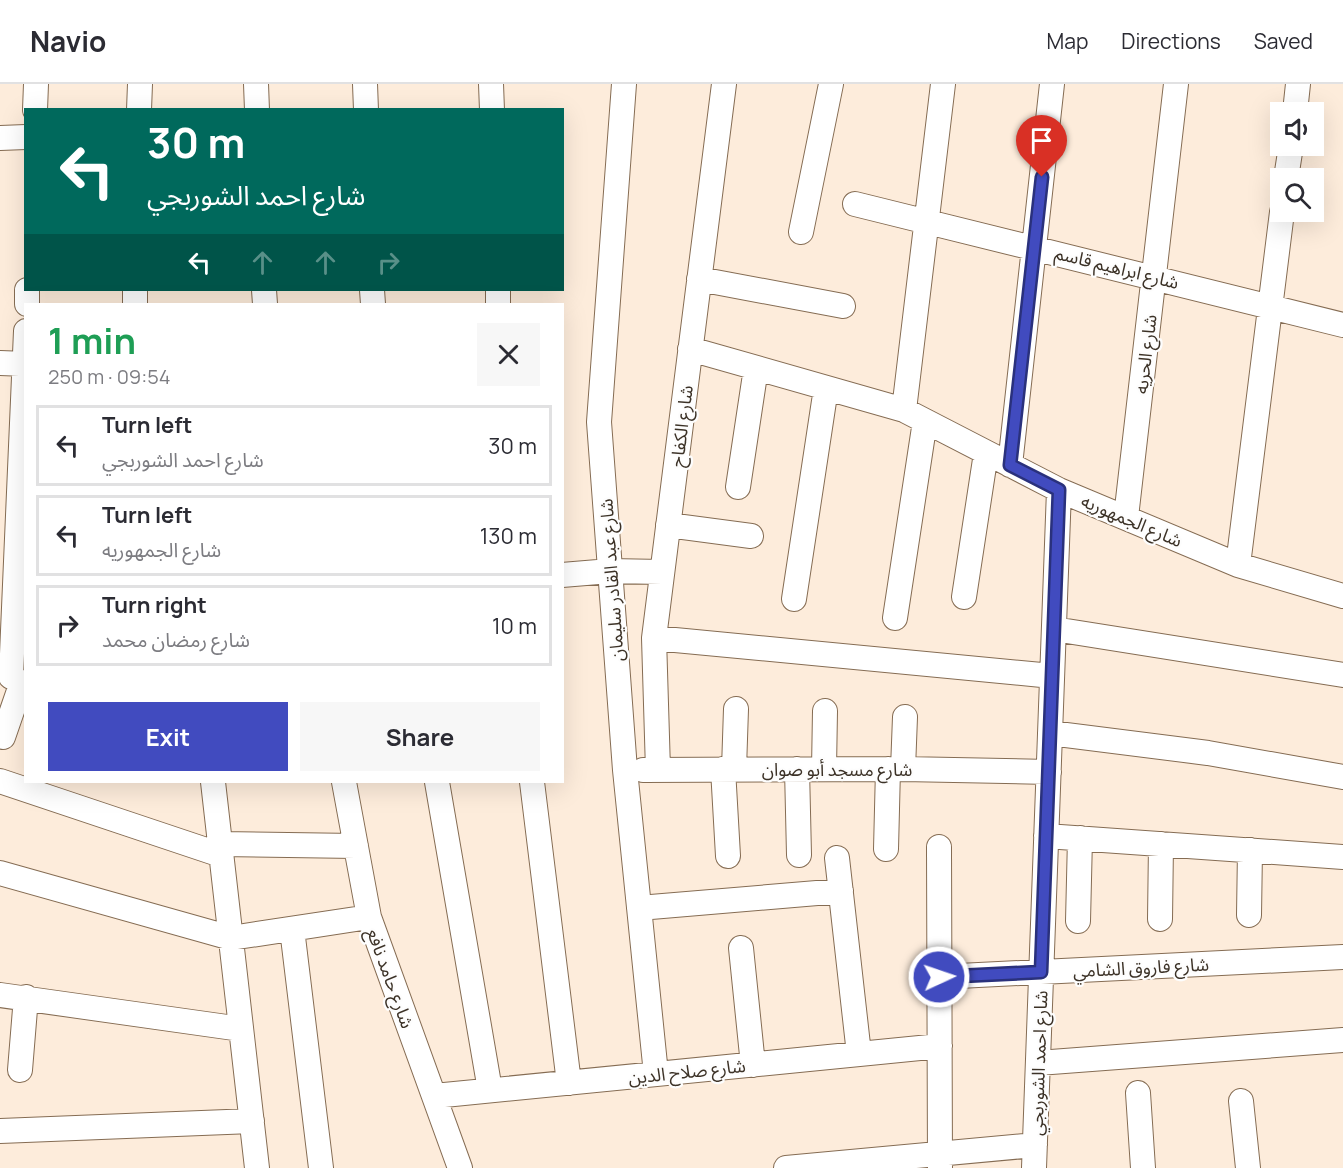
<!DOCTYPE html>
<html lang="en">
<head>
<meta charset="utf-8">
<style>
	body { margin:0; font-family:Manrope,"Noto Sans Arabic",sans-serif; background:#f7f7f7; color:#2b2b33; height:100vh; display:flex; flex-direction:column; font-size:22px; white-space:nowrap }
	* { box-sizing:border-box; margin:0 }
	p { font-size:20px; color:#7c7c81 }
	.icon { flex:none; width:33px; height:33px; fill:none; stroke:currentColor; stroke-width:2; stroke-linecap:round; stroke-linejoin:round }
	.map { position:relative; flex:1; overflow:hidden }
	.side { position:absolute; left:24px; top:219px; width:540px; height:480px; display:flex; flex-direction:column; background:#fff; border-radius:0px; box-shadow:0 6px 24px #0002 }
	.side>* { flex:none }
	.top-card { position:absolute; left:24px; top:24px; width:540px; height:183px; border-radius:0px; box-shadow:0 6px 24px #0002; background:#00695c; color:#fff; overflow:hidden }
	.tools { position:absolute; left:1270px; top:18px; display:grid; gap:12px }
	.tools a { display:grid; place-items:center; width:54px; height:54px; border-radius:0px; background:#fff; box-shadow:0 6px 24px #0002; font-size:30px }
	.pin { position:absolute; display:grid; place-items:center; width:51px; height:51px; color:#fff; margin:-62px -26px; border-radius:50% 50% 50% 0; rotate:-45deg; box-shadow:0 0 6px #0007 }
	.pin .icon { rotate:45deg }
	.me { position:absolute; width:66px; margin:-33px; rotate:87deg; stroke-linejoin:round; filter:drop-shadow(0 0 4px #0008) }
	.turn { display:flex; align-items:center; gap:21px; height:126px; padding:0 24px; font-size:27px }
	.turn .icon { width:78px; height:78px; stroke-width:2.5 }
	.turn b { display:block; font-size:42px; line-height:51px }
	.lanes { display:flex; align-items:center; height:57px; padding:0 24px; background:#0003; justify-content:center; gap:30px; direction:ltr }
	.lanes .off { opacity:.35 }
	.round { display:grid; place-items:center; flex:none; width:63px; height:63px; border-radius:0px; background:#f7f7f7 }
	.summary { display:flex; align-items:center; justify-content:space-between; height:102px; padding:0 24px }
	h1 { font-size:36px; font-weight:700; line-height:45px; color:#1e9e55 }
	.action { display:flex; gap:12px; margin-top:auto; padding:12px 24px }
	.action a { flex:1; height:69px; border-radius:0px; background:#414bbf; color:#fff; font-size:24px; font-weight:700; line-height:69px; text-align:center }
	.action a+a { background:#f7f7f7; color:#2b2b33 }
	ul { padding:0; list-style:none }
	li { display:flex; align-items:center; gap:18px; height:81px; margin:0 12px 9px; padding:0 12px; border:3px solid #e1e1e2; border-radius:0px }
	li div { flex:1 }
	li b { display:block; font-size:22px }
	li em { font-style:normal }
	header { display:flex; align-items:center; gap:36px; box-sizing:border-box; height:84px; padding:0 30px; background:#fff; border-bottom:2px solid #e1e1e2 }
	header strong { font-size:28px }
	nav { display:flex; gap:33px; margin-inline-start:auto; font-size:21px }
	.map>svg:first-child { display:block }
	.lines { fill:none; stroke-linecap:round; stroke-linejoin:round }
	.minor-casing { stroke:#856c53; stroke-width:26 }
	.minor { stroke:#fff; stroke-width:24 }
	.route-casing { stroke:#2a317c; stroke-width:15 }
	.route { stroke:#414bbf; stroke-width:10 }
	.labels { text-anchor:middle; dominant-baseline:central; stroke-width:4.5; stroke-linejoin:round; paint-order:stroke }
	.street-label { font-size:18px; fill:#3c3227; stroke:#fdfdfd }
</style>
</head>
<body>
<header>
<strong>Navio</strong>
<nav><a>Map</a><a>Directions</a><a>Saved</a></nav>
</header>
<div class="map">
<svg width="1343" height="1084" viewBox="0 0 1343 1084">
	<rect width="100%" height="100%" fill="#fdecdb"/>
	<g class="lines">
		<g class="minor-casing">
			<path id="minor" d="M 256,0 L 257,26
				M 365,0 L 366,26
				M 491,0 L 492,26
				M 624,0 L 599,338 L 625,686 L 656,990
				M 35,26 L 36,0
				M 139,26 L 140,0
				M 1295,28 L 1298,0
				M 0,54 L 26,53
				M 1286,94 L 1291,62
				M 855,120 L 1343,241
				M 801,148 L 831,0
				M 699,195 L 843,222
				M 264,206 L 265,220
				M 372,206 L 373,220
				M 498,206 L 498,220
				M 27,220 L 27,206
				M 135,220 L 135,206
				M 690,265 L 904,326 L 1059,406 L 1238,481 L 1343,512
				M 0,279 L 26,280
				M 904,326 L 943,0
				M 1010,381 L 1052,0
				M 738,403 L 756,284
				M 1126,433 L 1176,0
				M 668,441 L 751,452
				M 1238,481 L 1282,128
				M 562,491 L 610,487 L 662,488
				M 964,513 L 986,369
				M 794,515 L 826,304
				M 895,534 L 925,337
				M 1054,545 L 1343,591
				M 654,554 L 1052,592
				M 11,593 L 26,247
				M 1050,649 L 1208,669 L 1343,693
				M 3,653 L 22,598
				M 723,685 L 728,772
				M 734,685 L 736,625
				M 797,685 L 799,771
				M 824,685 L 825,627
				M 903,685 L 905,633
				M 643,686 L 903,685 L 1049,688
				M 658,686 L 654,554 L 724,0
				M 0,697 L 221,771
				M 213,698 L 257,1084
				M 344,698 L 369,833 L 460,1084
				M 437,698 L 490,1006
				M 532,698 L 569,999
				M 1046,752 L 1343,773
				M 220,760 L 356,762
				M 939,763 L 940,1084
				M 886,765 L 888,685
				M 837,774 L 859,970
				M 0,789 L 231,854 L 369,833
				M 639,824 L 841,807
				M 1249,831 L 1250,766
				M 1160,835 L 1161,760
				M 1078,837 L 1080,754
				M 292,845 L 321,1084
				M 741,864 L 753,981
				M 939,893 L 1343,873
				M 0,911 L 241,945
				M 1038,979 L 1343,956
				M 20,986 L 26,913
				M 1138,1009 L 1143,1084
				M 434,1012 L 940,962
				M 1241,1017 L 1248,1084
				M 0,1047 L 252,1037
				M 786,1084 L 1035,1061
				M 1034,1084 L 1059,406"/>
		</g>
		<use href="#minor" class="minor"/>
	</g>
	<g class="lines">
		<g class="route-casing">
			<path id="route" d="M 939,893 L 1041,888 L 1059,406 L 1010,381 L 1042,93"/>
		</g>
		<use href="#route" class="route"/>
	</g>
	<g class="labels">
		<g class="street-label">
			<text transform="translate(1117 183) rotate(14)">شارع ابراهيم قاسم</text>
			<text transform="translate(1145 270) rotate(-83)">شارع الحريه</text>
			<text transform="translate(681 342) rotate(-83)">شارع الكفاح</text>
			<text transform="translate(1132 436) rotate(23)">شارع الجمهوريه</text>
			<text transform="translate(611 496) rotate(-94)">شارع عبد القادر سليمان</text>
			<text x="837" y="685">شارع مسجد أبو صوان</text>
			<text transform="translate(1141 883) rotate(-3)">شارع فاروق الشامي</text>
			<text transform="translate(391 894) rotate(70)">شارع حامد نافع</text>
			<text transform="translate(1038 979) rotate(-88)">شارع احمد الشوربجي</text>
			<text transform="translate(687 987) rotate(-6)">شارع صلاح الدين</text>
		</g>
	</g>
</svg>
<div class="tools">
<a><svg class="icon" aria-label="sound" viewBox="0 0 24 24"><path d="M4 9h4l5-4v14l-5-4H4zM17 9q2 3 0 6"/></svg></a>
<a><svg class="icon" aria-label="search" viewBox="0 0 24 24"><circle cx="10" cy="10" r="6"/><path d="M15 15l6 6"/></svg></a>
</div>
<div class="pin" style="left:1042px;top:93px;background:#d93025"><svg class="icon" aria-label="arrive" viewBox="0 0 24 24"><path d="M6 21V4h12l-3 4 3 4H6"/></svg></div>
<svg class="me" style="left:939px;top:893px" viewBox="-20 -20 40 40"><circle r="17" fill="#414bbf" stroke="#fff" stroke-width="3"/><path d="M0-11L8 9 0 5-8 9z" fill="#fff"/></svg>
<div class="top-card">
<div class="turn"><svg class="icon" aria-label="left" viewBox="0 0 24 24"><path d="M17 20v-9H6M10 6l-5 5 5 5"/></svg><div><b>30 m</b>شارع احمد الشوربجي</div></div>
<div class="lanes"><svg class="icon" aria-label="left" viewBox="0 0 24 24"><path d="M17 20v-9H6M10 6l-5 5 5 5"/></svg><svg class="icon off" aria-label="ahead" viewBox="0 0 24 24"><path d="M12 20V5M6 11l6-6 6 6"/></svg><svg class="icon off" aria-label="ahead" viewBox="0 0 24 24"><path d="M12 20V5M6 11l6-6 6 6"/></svg><svg class="icon off" aria-label="right" viewBox="0 0 24 24"><path d="M7 20v-9h11M14 6l5 5-5 5"/></svg></div>
</div>
<section class="side">
<div class="summary"><div><h1>1 min</h1><p>250 m · 09:54</p></div><a class="round"><svg class="icon" aria-label="close" viewBox="0 0 24 24"><path d="M6 6l12 12M18 6L6 18"/></svg></a></div>
<ul>
<li><svg class="icon" aria-label="left" viewBox="0 0 24 24"><path d="M17 20v-9H6M10 6l-5 5 5 5"/></svg><div><b>Turn left</b><p>شارع احمد الشوربجي</p></div><em>30 m</em></li>
<li><svg class="icon" aria-label="left" viewBox="0 0 24 24"><path d="M17 20v-9H6M10 6l-5 5 5 5"/></svg><div><b>Turn left</b><p>شارع الجمهوريه</p></div><em>130 m</em></li>
<li><svg class="icon" aria-label="right" viewBox="0 0 24 24"><path d="M7 20v-9h11M14 6l5 5-5 5"/></svg><div><b>Turn right</b><p>شارع رمضان محمد</p></div><em>10 m</em></li>
</ul>
<div class="action"><a>Exit</a><a>Share</a></div>
</section>
</div>
</body>
</html>
